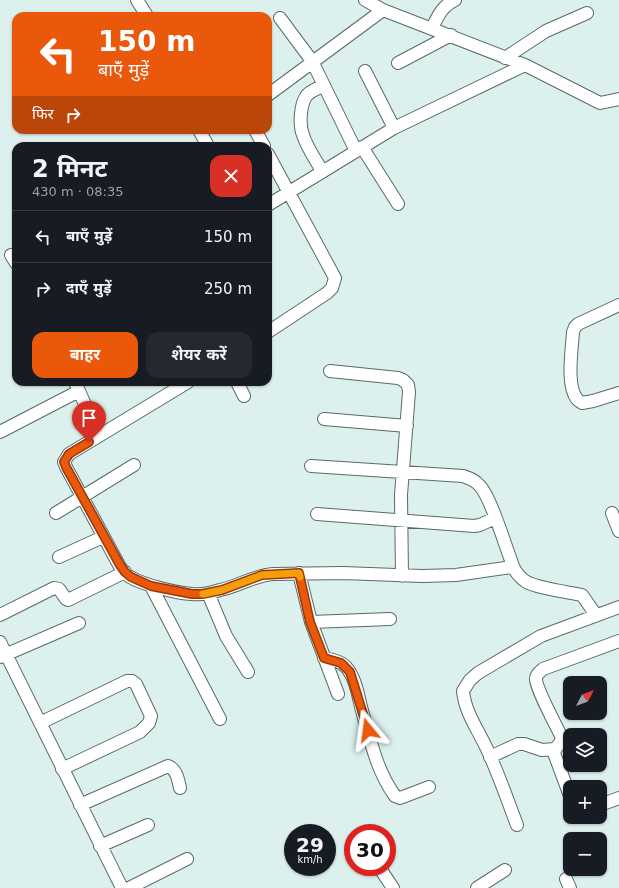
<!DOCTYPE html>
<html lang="hi">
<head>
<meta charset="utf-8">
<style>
	body { margin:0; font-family:"DejaVu Sans","Noto Sans Devanagari",sans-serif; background:#242831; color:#f1f3f6; height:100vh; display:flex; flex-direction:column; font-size:15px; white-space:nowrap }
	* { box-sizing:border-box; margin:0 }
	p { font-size:13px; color:#9ea1a6 }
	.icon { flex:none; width:22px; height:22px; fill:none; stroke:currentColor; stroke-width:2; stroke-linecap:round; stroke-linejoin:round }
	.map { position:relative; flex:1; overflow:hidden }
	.sheet { position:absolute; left:12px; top:142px; width:260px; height:244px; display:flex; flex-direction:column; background:#171b24; border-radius:12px; box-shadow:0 1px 3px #0004 }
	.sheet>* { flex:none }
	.guide { position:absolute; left:12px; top:12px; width:260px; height:122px; border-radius:12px; box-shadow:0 1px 3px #0004; background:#ea580c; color:#fff; overflow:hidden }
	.needle { width:26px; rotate:48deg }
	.fabs { position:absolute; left:563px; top:676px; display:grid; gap:8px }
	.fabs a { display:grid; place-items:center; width:44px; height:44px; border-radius:8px; background:#171b24; box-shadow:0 1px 3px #0004; font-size:20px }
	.speed { position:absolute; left:284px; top:824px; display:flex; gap:8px; font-size:20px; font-weight:700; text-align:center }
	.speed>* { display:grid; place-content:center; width:52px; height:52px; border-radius:50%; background:#171b24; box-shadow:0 1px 3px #0004; line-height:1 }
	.speed small { font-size:10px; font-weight:400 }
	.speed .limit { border:6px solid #d22; background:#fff; color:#111 }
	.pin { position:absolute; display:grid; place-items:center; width:34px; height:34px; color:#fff; margin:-41px -17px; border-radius:50% 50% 50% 0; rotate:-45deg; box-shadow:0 0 4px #0007 }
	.pin .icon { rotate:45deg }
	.me { position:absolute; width:44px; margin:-22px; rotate:344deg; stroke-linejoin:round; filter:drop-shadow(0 0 3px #0008) }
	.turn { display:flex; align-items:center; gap:14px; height:84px; padding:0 20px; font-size:18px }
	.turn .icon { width:52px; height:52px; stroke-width:2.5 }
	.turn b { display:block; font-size:28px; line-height:34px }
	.then { display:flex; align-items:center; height:38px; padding:0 20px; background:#0003; gap:8px; font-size:15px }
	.round { display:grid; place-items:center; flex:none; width:42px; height:42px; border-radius:12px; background:#242831 }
	.headline { display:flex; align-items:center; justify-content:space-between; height:68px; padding:0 20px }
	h1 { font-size:24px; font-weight:700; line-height:30px }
	.cta { display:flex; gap:8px; margin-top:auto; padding:8px 20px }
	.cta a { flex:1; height:46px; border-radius:12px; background:#ea580c; color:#fff; font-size:16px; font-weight:700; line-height:46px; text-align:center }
	.cta a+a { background:#242831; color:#f1f3f6 }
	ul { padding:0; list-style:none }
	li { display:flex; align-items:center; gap:12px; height:52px; padding:0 20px; border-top:1px solid #363941 }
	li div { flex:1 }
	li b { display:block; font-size:15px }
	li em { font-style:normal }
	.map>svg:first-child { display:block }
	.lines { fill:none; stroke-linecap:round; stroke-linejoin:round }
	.minor-casing { stroke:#586a68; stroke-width:14 }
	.minor { stroke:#fff; stroke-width:12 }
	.route-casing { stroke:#983908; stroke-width:10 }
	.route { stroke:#ea580c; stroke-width:7 }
	.slow { stroke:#f59e0b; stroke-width:7 }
</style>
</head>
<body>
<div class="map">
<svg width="619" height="888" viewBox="0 0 619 888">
	<rect width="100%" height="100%" fill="#dcf1ee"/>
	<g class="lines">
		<g class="minor-casing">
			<path id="minor" d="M 137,0 L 147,16
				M 365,0 L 383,10 L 525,65 L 600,103 L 619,99
				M 280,18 L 312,61 L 356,151
				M 432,28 C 438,16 442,6 455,0
				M 505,58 L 546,31 L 587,13
				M 398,63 L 451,35
				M 365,71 L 394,128
				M 268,95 L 383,10
				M 199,130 L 208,146
				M 255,130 L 264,146
				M 362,147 L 398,204
				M 268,154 L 335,278 L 332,288 L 327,293 L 268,332
				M 322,171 C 316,160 307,148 303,135 C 299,125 300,104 307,95 C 312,90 318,88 324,86
				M 268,205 L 394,128 L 525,65
				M 11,255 L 16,263
				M 619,305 L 578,324 L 575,327 L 573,332 C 572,349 566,386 577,399 C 577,400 581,402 582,403 L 593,401 L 619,393
				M 330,371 L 398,378 L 403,380 L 408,385 L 409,392 L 401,495 L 402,576
				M 75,382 L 99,436
				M 188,382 L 69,454 L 64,462 L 66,467 L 119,565 C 122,570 125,574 130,577 C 144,585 176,593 192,594 C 202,595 211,593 220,590 C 239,586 252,576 273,574 L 343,573 L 422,576 L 456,575 L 512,567
				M 237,382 L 244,396
				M 324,419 L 407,426
				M 0,432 L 79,391
				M 311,466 L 463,476 C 469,478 475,480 479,485 C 489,494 503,538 508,552 C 513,565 513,572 525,581 C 535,588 568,592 582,595 L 596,615
				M 56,513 L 134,465
				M 612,513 L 619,531
				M 317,514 L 474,526 L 480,525 L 495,518
				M 59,557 L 103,537
				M 299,573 L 311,622 L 338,694
				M 151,586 L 220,719
				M 208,593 L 226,636 L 248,672
				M 0,615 L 54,588 L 59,589 L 66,599 L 68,600 L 125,572
				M 311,622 L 390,619
				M 0,642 L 122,888
				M 0,657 L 79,623
				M 324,658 C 332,660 341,661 346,667 C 355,677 358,694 361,707 C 370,738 376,770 395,796 L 400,798 L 429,787
				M 40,723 L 127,681 L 132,681 L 136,684 L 151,716 L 149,723 L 140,732 L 62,769
				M 490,757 L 518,744 L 524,744 L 542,750 L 555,749
				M 570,796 L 554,753 C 555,747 561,744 562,738 C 557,727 536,689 536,679 C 536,674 540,672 543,669 L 619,641
				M 80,805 L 168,766 C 177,770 178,779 180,788
				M 600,805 L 619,798
				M 517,825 C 507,799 498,772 486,747 C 477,728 465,712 463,691 L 470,680 L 478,673 L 541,636 L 619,607
				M 100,846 L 148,825
				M 381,870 L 393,888
				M 566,879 L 570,888
				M 129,888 L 187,859
				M 477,888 L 505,870"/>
		</g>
		<use href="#minor" class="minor"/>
	</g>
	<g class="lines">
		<g class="route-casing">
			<path id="route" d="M 89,442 L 69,454 L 64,462 L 66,467 L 120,565 L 125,572 L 131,577 L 151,586 L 192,594 L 202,594 L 222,590 L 262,575 L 299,573 L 310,622 L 324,658 L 341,663 L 350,672 L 368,730"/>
		</g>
		<use href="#route" class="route"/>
		<path class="slow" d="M 203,594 L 222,590 L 262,575 L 299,573 L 300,577"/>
	</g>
</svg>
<div class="fabs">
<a><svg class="needle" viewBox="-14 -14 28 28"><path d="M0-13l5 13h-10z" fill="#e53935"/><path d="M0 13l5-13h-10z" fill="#9ea1a6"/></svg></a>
<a><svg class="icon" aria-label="layers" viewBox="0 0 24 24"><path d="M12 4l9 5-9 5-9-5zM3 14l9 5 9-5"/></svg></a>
<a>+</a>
<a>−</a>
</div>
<div class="speed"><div>29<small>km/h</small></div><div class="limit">30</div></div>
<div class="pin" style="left:89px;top:442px;background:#d93025"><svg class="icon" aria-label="arrive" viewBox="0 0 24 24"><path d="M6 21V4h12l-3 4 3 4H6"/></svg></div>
<svg class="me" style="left:368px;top:730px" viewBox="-20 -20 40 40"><path d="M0-17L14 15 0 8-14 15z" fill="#ea580c" stroke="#fff" stroke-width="4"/></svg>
<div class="guide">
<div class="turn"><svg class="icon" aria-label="left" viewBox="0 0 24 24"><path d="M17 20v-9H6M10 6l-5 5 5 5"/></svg><div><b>150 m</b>बाएँ मुड़ें</div></div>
<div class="then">फिर<svg class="icon" aria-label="right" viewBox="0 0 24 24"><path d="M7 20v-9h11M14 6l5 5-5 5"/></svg></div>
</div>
<section class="sheet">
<div class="headline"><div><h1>2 मिनट</h1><p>430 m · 08:35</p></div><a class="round" style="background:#d93025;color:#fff"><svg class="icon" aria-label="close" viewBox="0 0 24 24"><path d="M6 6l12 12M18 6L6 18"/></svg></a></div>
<ul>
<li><svg class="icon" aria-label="left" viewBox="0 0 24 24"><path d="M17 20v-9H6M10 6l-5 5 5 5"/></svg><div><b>बाएँ मुड़ें</b></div><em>150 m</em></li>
<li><svg class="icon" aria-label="right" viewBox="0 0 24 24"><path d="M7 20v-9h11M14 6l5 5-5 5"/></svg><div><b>दाएँ मुड़ें</b></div><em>250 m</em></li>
</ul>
<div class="cta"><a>बाहर</a><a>शेयर करें</a></div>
</section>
</div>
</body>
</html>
